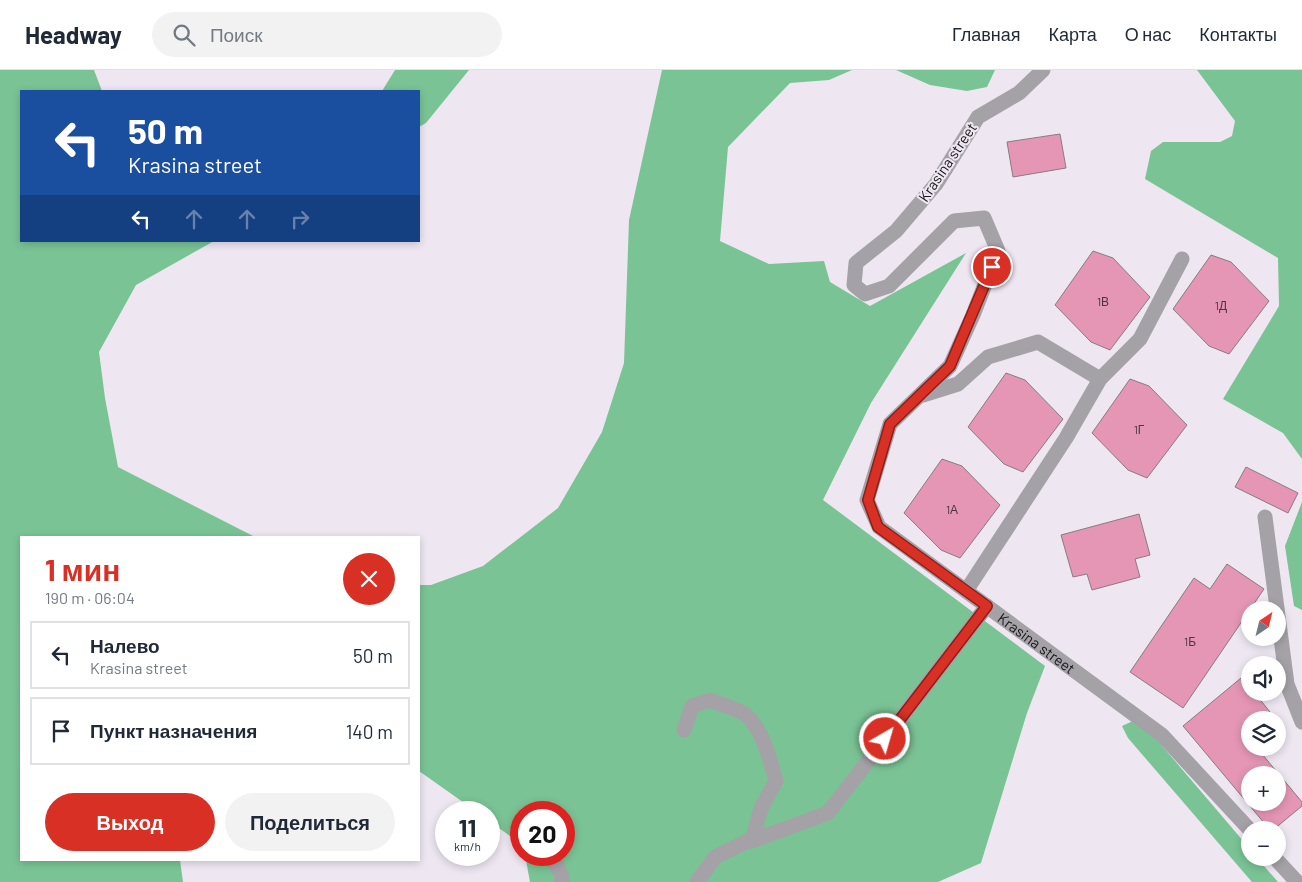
<!DOCTYPE html>
<html lang="ru">
<head>
<meta charset="utf-8">
<style>
	body { margin:0; font-family:Barlow,sans-serif; background:#f2f2f3; color:#1f2937; height:100vh; display:flex; flex-direction:column; font-size:19px; white-space:nowrap }
	* { box-sizing:border-box; margin:0 }
	p { font-size:16px; color:#747a83 }
	.icon { flex:none; width:28px; height:28px; fill:none; stroke:currentColor; stroke-width:2; stroke-linecap:round; stroke-linejoin:round }
	.map { position:relative; flex:1; overflow:hidden }
	.details { position:absolute; left:20px; top:466px; width:400px; height:325px; display:flex; flex-direction:column; background:#fff; border-radius:0px; box-shadow:0 2px 8px #0003 }
	.details>* { flex:none }
	.banner { position:absolute; left:20px; top:20px; width:400px; height:152px; border-radius:0px; box-shadow:0 2px 8px #0003; background:#1a4fa0; color:#fff; overflow:hidden }
	.needle { width:32px; rotate:35deg }
	.fabs { position:absolute; left:1241px; top:531px; display:grid; gap:10px }
	.fabs a { display:grid; place-items:center; width:45px; height:45px; border-radius:50%; background:#fff; box-shadow:0 2px 8px #0003; font-size:25px }
	.speed { position:absolute; left:435px; top:731px; display:flex; gap:10px; font-size:25px; font-weight:700; text-align:center }
	.speed>* { display:grid; place-content:center; width:65px; height:65px; border-radius:50%; background:#fff; box-shadow:0 2px 8px #0003; line-height:1 }
	.speed small { font-size:12px; font-weight:400 }
	.speed .limit { border:8px solid #d22; background:#fff; color:#111 }
	.pin { position:absolute; display:grid; place-items:center; width:42px; height:42px; color:#fff; margin:-21px; border:2px solid #fff; border-radius:50%; box-shadow:0 1px 5px #0007 }
	.me { position:absolute; width:55px; margin:-28px; rotate:38deg; stroke-linejoin:round; filter:drop-shadow(0 0 4px #0008) }
	.turn { display:flex; align-items:center; gap:18px; height:105px; padding:0 25px; font-size:22px }
	.turn .icon { width:65px; height:65px; stroke-width:2.5 }
	.turn b { display:block; font-size:35px; line-height:42px }
	.lanes { display:flex; align-items:center; height:48px; padding:0 25px; background:#0003; justify-content:center; gap:25px; direction:ltr }
	.lanes .off { opacity:.35 }
	.round { display:grid; place-items:center; flex:none; width:52px; height:52px; border-radius:26px; background:#f2f2f3 }
	.headline { display:flex; align-items:center; justify-content:space-between; height:85px; padding:0 25px }
	h1 { font-size:30px; font-weight:700; line-height:38px; color:#d93025 }
	.button { display:flex; gap:10px; margin-top:auto; padding:10px 25px }
	.button a { flex:1; height:58px; border-radius:30px; background:#d93025; color:#fff; font-size:20px; font-weight:700; line-height:58px; text-align:center }
	.button a+a { background:#f2f2f3; color:#1f2937 }
	ul { padding:0; list-style:none }
	li { display:flex; align-items:center; gap:15px; height:68px; margin:0 10px 8px; padding:0 15px; border:2px solid #e0e1e3; border-radius:0px }
	li div { flex:1 }
	li b { display:block; font-size:19px }
	li em { font-style:normal }
	header { display:flex; align-items:center; gap:30px; box-sizing:border-box; height:70px; padding:0 25px; background:#fff; border-bottom:1px solid #e0e1e3 }
	header strong { font-size:24px }
	nav { display:flex; gap:28px; margin-inline-start:auto; font-size:18px }
	.search { width:350px; height:45px; background:#f2f2f3; display:flex; align-items:center; gap:12px; box-sizing:border-box; padding:0 18px; border-radius:28px; color:#747a83; font-size:19px }
	.map>svg:first-child { display:block }
	.forest { fill:#7ac395 }
	.building { fill:#e496b4; stroke:#887b80; fill-rule:evenodd }
	.lines { fill:none; stroke-linecap:round; stroke-linejoin:round }
	.minor { stroke:#a4a2a7; stroke-width:15 }
	.route-casing { stroke:#8d1f18; stroke-width:12 }
	.route { stroke:#d93025; stroke-width:9 }
	.labels { text-anchor:middle; dominant-baseline:central; stroke-width:4; stroke-linejoin:round; paint-order:stroke }
	.number-label { font-size:12px; fill:#4c3640 }
	.street-label { font-size:15px; fill:#19161a; stroke:#eee7f2 }
</style>
</head>
<body>
<header>
<strong>Headway</strong>
<div class="search"><svg class="icon" aria-label="search" viewBox="0 0 24 24"><circle cx="10" cy="10" r="6"/><path d="M15 15l6 6"/></svg>Поиск</div>
<nav><a>Главная</a><a>Карта</a><a>О нас</a><a>Контакты</a></nav>
</header>
<div class="map">
<svg width="1302" height="812" viewBox="0 0 1302 812">
	<rect width="100%" height="100%" fill="#eee7f2"/>
	<path class="forest" d="M 0,0 L 94,0 L 102,21 L 21,21 L 21,171 L 214,171 L 136,215 L 99,282 L 105,328 L 118,397 L 255,467 L 21,468 L 21,790 L 180,790 L 183,812 L 0,812 Z
		M 395,0 L 469,0 L 426,53 L 419,57 L 419,21 L 382,21 Z
		M 662,0 L 852,0 L 829,10 L 790,13 L 728,77 L 720,171 L 769,194 L 824,191 L 830,212 L 870,236 L 966,183 L 871,333 L 823,430 L 1045,596 L 1027,643 L 981,793 L 938,812 L 530,812 L 525,785 L 564,785 L 564,742 L 521,742 L 521,774 L 489,751 L 489,742 L 477,742 L 419,701 L 419,515 L 431,515 L 483,496 L 558,438 L 602,362 L 624,293 L 629,150 Z
		M 896,0 L 995,0 L 987,17 L 967,21 L 930,15 Z
		M 1197,0 L 1302,0 L 1302,389 L 1283,363 L 1223,329 L 1279,236 L 1278,188 L 1145,109 L 1151,81 L 1163,72 L 1220,72 L 1232,66 L 1235,51 Z
		M 1302,432 L 1302,540 L 1294,536 L 1285,476 Z
		M 1135,650 L 1158,671 L 1250,779 L 1250,788 L 1257,788 L 1278,812 L 1252,812 L 1128,668 L 1122,656 Z"/>
	<path class="building" d="M 1060,64 L 1066,98 L 1013,107 L 1007,72 Z
		M 1093,181 L 1113,188 L 1150,227 L 1110,280 L 1091,272 L 1055,235 Z
		M 1211,185 L 1231,192 L 1269,231 L 1229,284 L 1209,276 L 1173,239 Z
		M 1006,303 L 1025,310 L 1063,349 L 1023,402 L 1004,394 L 968,357 Z
		M 1130,309 L 1149,316 L 1187,355 L 1147,408 L 1128,400 L 1092,363 Z
		M 942,389 L 962,396 L 1000,435 L 960,488 L 941,480 L 904,443 Z
		M 1246,397 L 1298,423 L 1288,443 L 1235,417 Z
		M 1139,444 L 1150,485 L 1135,489 L 1140,507 L 1092,520 L 1087,504 L 1073,507 L 1061,465 Z
		M 1227,494 L 1264,519 L 1183,638 L 1130,602 L 1194,508 L 1210,519 Z
		M 1241,608 L 1250,618 L 1250,622 L 1254,622 L 1270,642 L 1260,650 L 1250,650 L 1250,658 L 1245,663 L 1250,669 L 1250,678 L 1257,678 L 1302,732 L 1302,736 L 1273,760 L 1270,760 L 1183,656 ZM 1250,705 L 1278,705 L 1278,732 L 1250,732 Z"/>
	<g class="lines">
		<g class="minor">
			<path id="s1" d="M 1043,0 L 1019,23 L 978,47 L 936,114 L 896,161 L 856,193 L 854,215 L 865,224 L 889,216 L 954,151 L 984,148 L 998,181 L 973,245 L 950,296 L 890,354 L 867,430 L 879,457 L 1162,665 L 1250,760"/>
			<path d="M 923,325 L 958,314 L 988,287 L 1038,272 L 1100,309"/>
			<path d="M 1265,447 L 1287,614 L 1302,652"/>
			<path d="M 966,521 L 1066,368 L 1100,309 L 1140,269 L 1182,189"/>
			<path d="M 684,660 L 692,636 L 710,630 C 719,634 739,639 746,645 C 762,658 771,692 776,711 L 761,738 L 752,771 L 828,743 L 987,536"/>
			<path d="M 551,785 L 562,806 L 562,812"/>
			<path d="M 1275,788 L 1297,812"/>
			<path d="M 697,812 L 715,787 L 752,769"/>
		</g>
	</g>
	<g class="lines">
		<g class="route-casing">
			<path id="route" d="M 885,669 L 987,536 L 878,457 L 868,430 L 890,354 L 950,296 L 992,197"/>
		</g>
		<use href="#route" class="route"/>
	</g>
	<g class="labels">
		<g class="number-label">
			<text x="1103" y="231">1В</text>
			<text x="1221" y="235">1Д</text>
			<text x="1139" y="359">1Г</text>
			<text x="952" y="439">1А</text>
			<text x="1190" y="571">1Б</text>
		</g>
		<g class="street-label">
			<text transform="translate(947 92) rotate(-56)">Krasina street</text>
			<text stroke="none"><textPath href="#s1" startOffset="1005">Krasina street</textPath></text>
		</g>
	</g>
</svg>
<div class="fabs">
<a><svg class="needle" viewBox="-14 -14 28 28"><path d="M0-13l5 13h-10z" fill="#e53935"/><path d="M0 13l5-13h-10z" fill="#747a83"/></svg></a>
<a><svg class="icon" aria-label="sound" viewBox="0 0 24 24"><path d="M4 9h4l5-4v14l-5-4H4zM17 9q2 3 0 6"/></svg></a>
<a><svg class="icon" aria-label="layers" viewBox="0 0 24 24"><path d="M12 4l9 5-9 5-9-5zM3 14l9 5 9-5"/></svg></a>
<a>+</a>
<a>−</a>
</div>
<div class="speed"><div>11<small>km/h</small></div><div class="limit">20</div></div>
<div class="pin" style="left:992px;top:197px;background:#d93025"><svg class="icon" aria-label="arrive" viewBox="0 0 24 24"><path d="M6 21V4h12l-3 4 3 4H6"/></svg></div>
<svg class="me" style="left:885px;top:669px" viewBox="-20 -20 40 40"><circle r="17" fill="#d93025" stroke="#fff" stroke-width="3"/><path d="M0-11L8 9 0 5-8 9z" fill="#fff"/></svg>
<div class="banner">
<div class="turn"><svg class="icon" aria-label="left" viewBox="0 0 24 24"><path d="M17 20v-9H6M10 6l-5 5 5 5"/></svg><div><b>50 m</b>Krasina street</div></div>
<div class="lanes"><svg class="icon" aria-label="left" viewBox="0 0 24 24"><path d="M17 20v-9H6M10 6l-5 5 5 5"/></svg><svg class="icon off" aria-label="ahead" viewBox="0 0 24 24"><path d="M12 20V5M6 11l6-6 6 6"/></svg><svg class="icon off" aria-label="ahead" viewBox="0 0 24 24"><path d="M12 20V5M6 11l6-6 6 6"/></svg><svg class="icon off" aria-label="right" viewBox="0 0 24 24"><path d="M7 20v-9h11M14 6l5 5-5 5"/></svg></div>
</div>
<section class="details">
<div class="headline"><div><h1>1 мин</h1><p>190 m · 06:04</p></div><a class="round" style="background:#d93025;color:#fff"><svg class="icon" aria-label="close" viewBox="0 0 24 24"><path d="M6 6l12 12M18 6L6 18"/></svg></a></div>
<ul>
<li><svg class="icon" aria-label="left" viewBox="0 0 24 24"><path d="M17 20v-9H6M10 6l-5 5 5 5"/></svg><div><b>Налево</b><p>Krasina street</p></div><em>50 m</em></li>
<li><svg class="icon" aria-label="arrive" viewBox="0 0 24 24"><path d="M6 21V4h12l-3 4 3 4H6"/></svg><div><b>Пункт назначения</b></div><em>140 m</em></li>
</ul>
<div class="button"><a>Выход</a><a>Поделиться</a></div>
</section>
</div>
</body>
</html>
